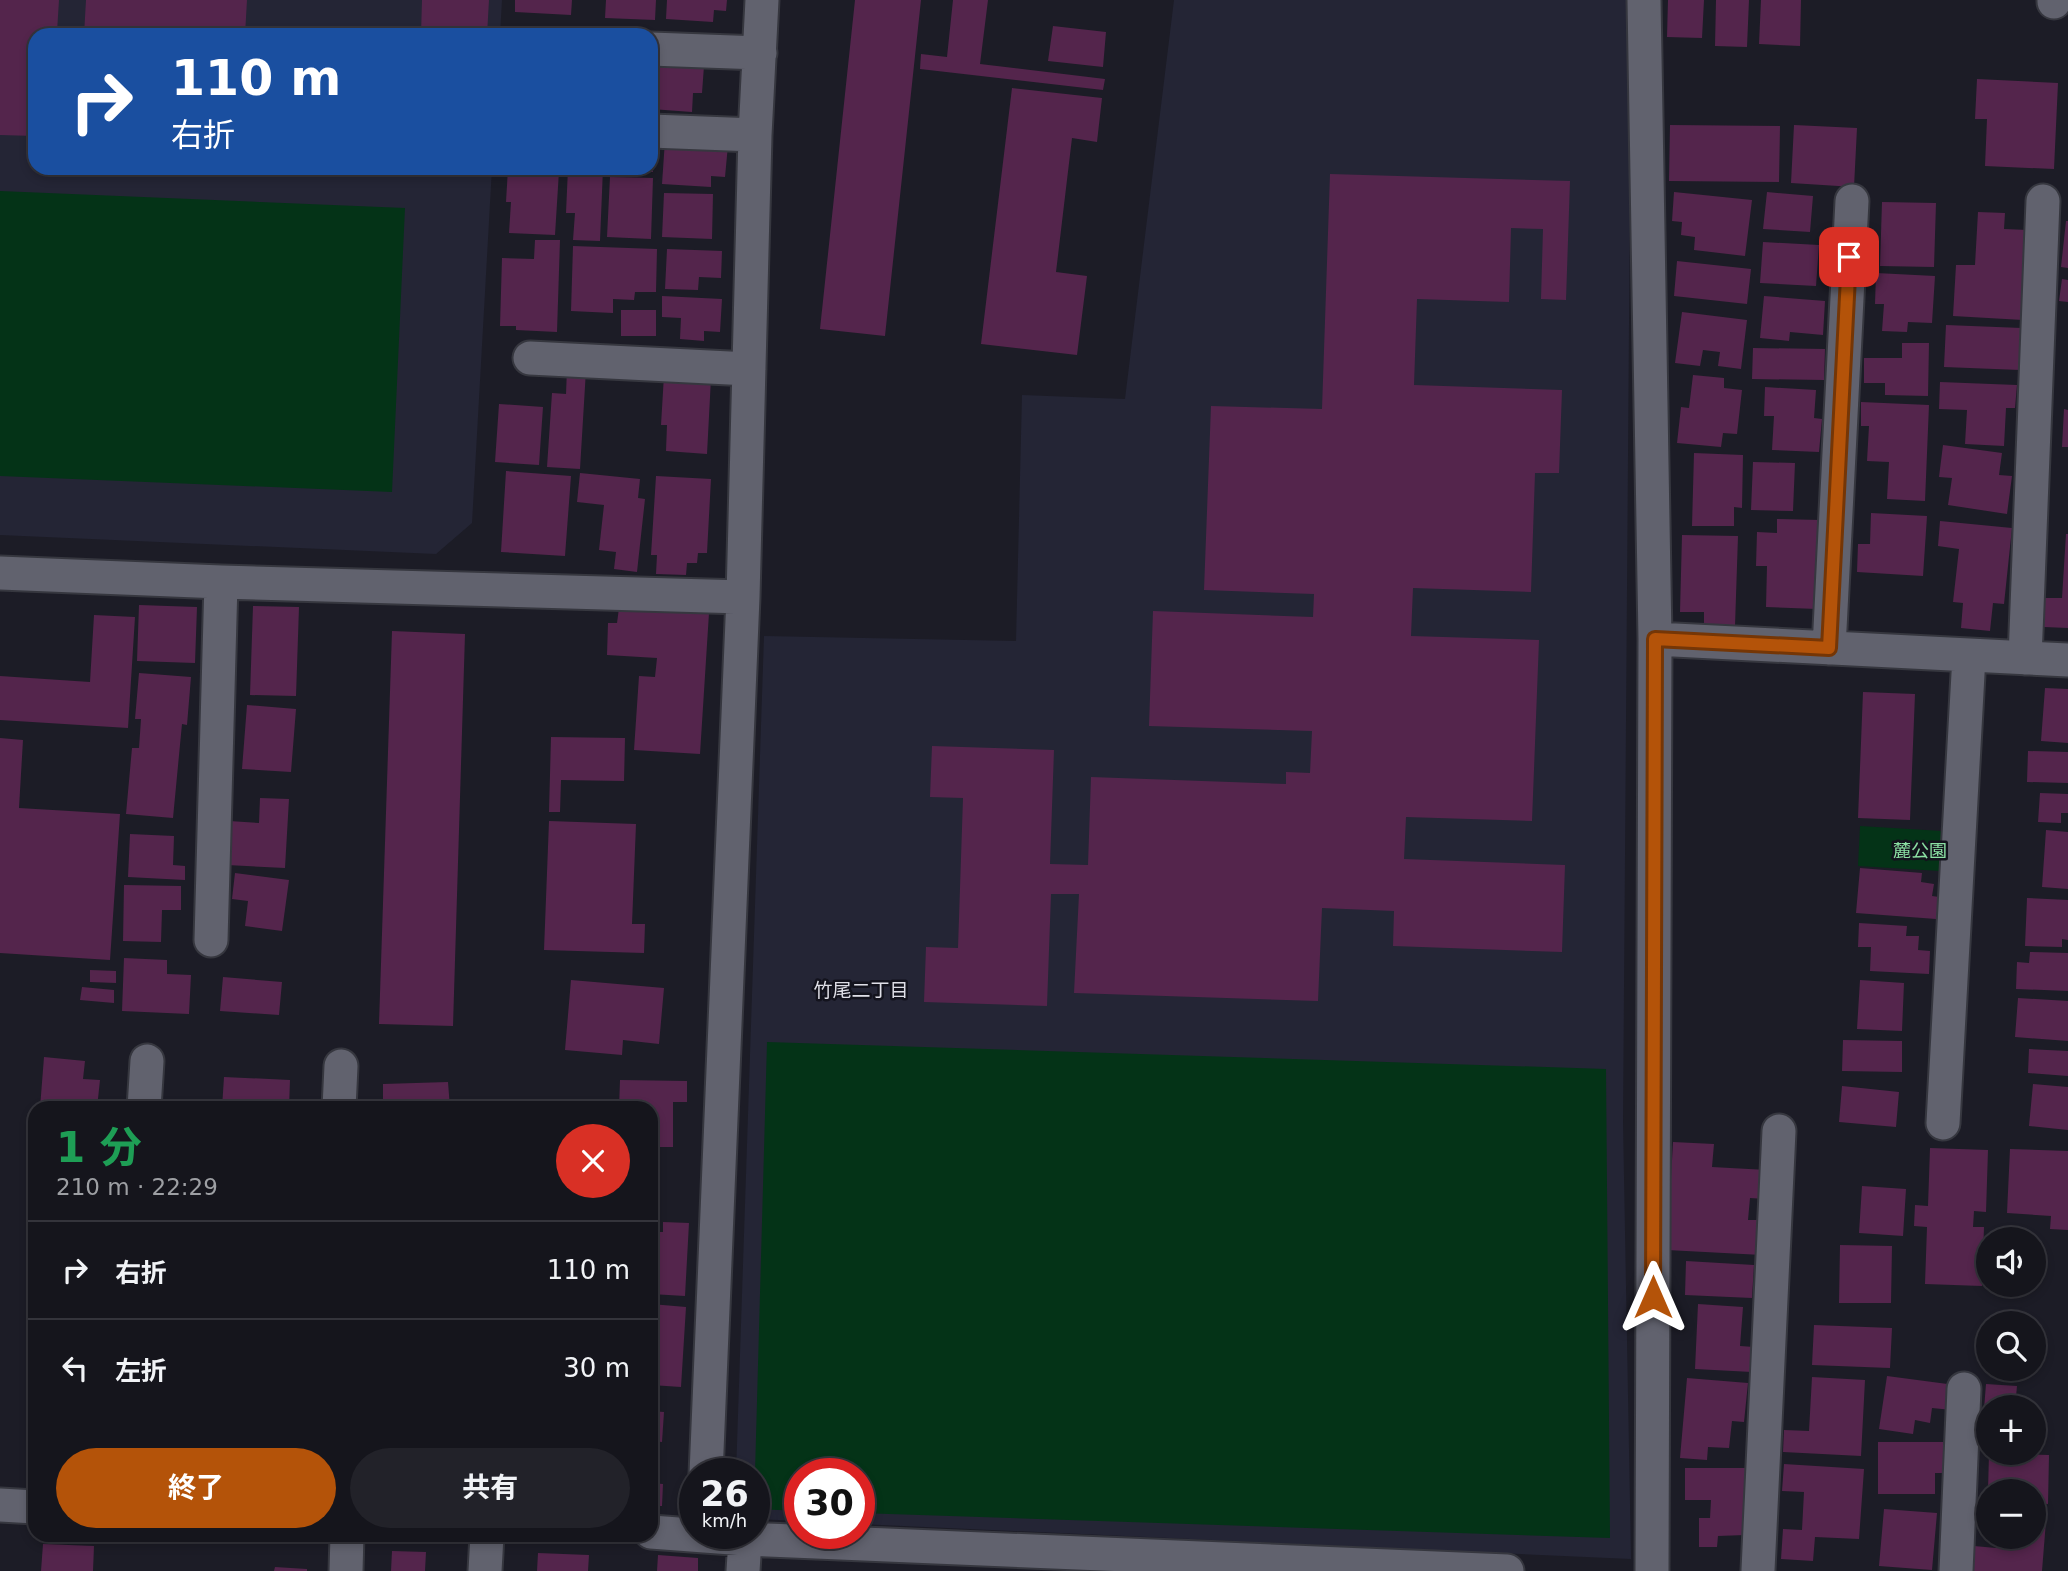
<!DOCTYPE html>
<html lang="ja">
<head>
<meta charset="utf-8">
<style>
	body { margin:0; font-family:"DejaVu Sans","Noto Sans JP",sans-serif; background:#222229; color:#f1f3f6; height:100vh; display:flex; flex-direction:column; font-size:26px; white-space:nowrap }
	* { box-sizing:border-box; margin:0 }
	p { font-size:23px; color:#9d9fa3 }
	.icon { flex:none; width:38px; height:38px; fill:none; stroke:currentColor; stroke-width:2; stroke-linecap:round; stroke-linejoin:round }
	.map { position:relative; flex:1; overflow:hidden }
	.details { position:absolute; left:28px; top:1101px; width:630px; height:441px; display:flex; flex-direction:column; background:#15151c; border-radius:21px; box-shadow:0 4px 10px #0003,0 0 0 2px #34343b }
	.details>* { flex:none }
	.guide { position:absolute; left:28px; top:28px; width:630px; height:147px; border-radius:21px; box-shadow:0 4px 10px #0003,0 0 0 2px #34343b; background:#1a4fa0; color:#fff; overflow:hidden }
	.controls { position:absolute; left:1976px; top:1227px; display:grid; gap:14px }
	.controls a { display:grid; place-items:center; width:70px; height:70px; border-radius:50%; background:#15151c; box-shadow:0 4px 10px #0003,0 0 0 2px #34343b; font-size:35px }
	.speed { position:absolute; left:679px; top:1458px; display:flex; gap:14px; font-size:35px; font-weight:700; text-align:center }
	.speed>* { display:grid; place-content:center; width:91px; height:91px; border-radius:50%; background:#15151c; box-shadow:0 4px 10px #0003,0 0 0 2px #34343b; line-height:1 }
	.speed small { font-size:18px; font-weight:400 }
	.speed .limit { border:10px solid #d22; background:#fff; color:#111 }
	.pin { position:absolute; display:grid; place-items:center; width:60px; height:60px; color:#fff; margin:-30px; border-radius:14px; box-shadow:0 4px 10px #0006 }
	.me { position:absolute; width:77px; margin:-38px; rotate:0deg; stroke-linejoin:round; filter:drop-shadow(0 0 5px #0008) }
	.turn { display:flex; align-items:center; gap:24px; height:147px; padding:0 28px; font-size:32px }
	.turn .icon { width:91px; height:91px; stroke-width:2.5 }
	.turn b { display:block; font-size:49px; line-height:60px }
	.round { display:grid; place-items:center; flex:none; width:74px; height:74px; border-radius:37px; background:#222229 }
	.overview { display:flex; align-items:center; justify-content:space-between; height:119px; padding:0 28px }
	h1 { font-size:42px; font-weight:700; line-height:52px; color:#1e9e55 }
	.primary-button { display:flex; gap:14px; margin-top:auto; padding:14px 28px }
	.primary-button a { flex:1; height:80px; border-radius:42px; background:#b45309; color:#fff; font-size:28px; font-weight:700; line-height:80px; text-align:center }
	.primary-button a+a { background:#222229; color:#f1f3f6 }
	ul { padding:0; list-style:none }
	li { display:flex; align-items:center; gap:21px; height:98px; padding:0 28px; border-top:2px solid #34343b }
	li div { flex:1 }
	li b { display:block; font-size:26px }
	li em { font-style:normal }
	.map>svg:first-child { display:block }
	.built { fill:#242535 }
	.green { fill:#043317 }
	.building { fill:#54254c }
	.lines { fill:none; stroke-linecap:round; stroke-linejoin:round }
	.minor-casing { stroke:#36373f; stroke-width:37 }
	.minor { stroke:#61626e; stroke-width:33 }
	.route-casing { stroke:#753606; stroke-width:18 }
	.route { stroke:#b45309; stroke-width:12 }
	.labels { text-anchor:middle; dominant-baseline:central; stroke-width:5; stroke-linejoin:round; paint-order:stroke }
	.park-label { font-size:18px; fill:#8be0a3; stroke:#13131d }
	.neighbourhood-label { font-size:19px; fill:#dfdfe7; stroke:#13131d }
</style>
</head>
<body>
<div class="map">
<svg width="2068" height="1571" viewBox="0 0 2068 1571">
	<rect width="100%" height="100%" fill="#1c1c26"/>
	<path class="built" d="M 0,0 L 502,0 L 500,35 L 35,35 L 35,168 L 492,168 L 472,523 L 436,554 L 0,535 Z
		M 1174,0 L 1629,0 L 1631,59 L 1623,1122 L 1631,1559 L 859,1524 L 859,1474 L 800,1474 L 800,1521 L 754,1519 L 754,1474 L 736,1474 L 764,636 L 1016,641 L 1022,395 L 1125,399 Z"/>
	<path class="green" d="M 0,191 L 405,208 L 392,492 L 0,476 Z
		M 1860,826 L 1942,831 L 1940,871 L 1858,866 Z
		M 767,1042 L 1606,1069 L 1610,1538 L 859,1513 L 859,1474 L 800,1474 L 800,1511 L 754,1509 Z"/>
	<path class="building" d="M 0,0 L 59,0 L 57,32 L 71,33 L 71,35 L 35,35 L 35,136 L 0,135 Z
		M 86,0 L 247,0 L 245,35 L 84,35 Z
		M 422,0 L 489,0 L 487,35 L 421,35 Z
		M 515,0 L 572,0 L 571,15 L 515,12 Z
		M 606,0 L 656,0 L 655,20 L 605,18 Z
		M 667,0 L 727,0 L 726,11 L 714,10 L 713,22 L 666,19 Z
		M 855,0 L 921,0 L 885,336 L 820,329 Z
		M 953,0 L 988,0 L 980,64 L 1105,79 L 1103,90 L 920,69 L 921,54 L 947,57 Z
		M 1668,0 L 1704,0 L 1702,38 L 1667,37 Z
		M 1716,0 L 1749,0 L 1747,47 L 1715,46 Z
		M 1761,0 L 1801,0 L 1800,46 L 1759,44 Z
		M 1053,26 L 1106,32 L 1103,67 L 1048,61 Z
		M 651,63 L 704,66 L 702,93 L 693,93 L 692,112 L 651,109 Z
		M 1977,79 L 2058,83 L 2054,169 L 1985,166 L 1987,119 L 1975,119 Z
		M 1012,88 L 1102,98 L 1097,142 L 1072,138 L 1056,272 L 1087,276 L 1077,355 L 981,344 Z
		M 1670,125 L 1780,126 L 1779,182 L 1669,181 Z
		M 1794,125 L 1857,128 L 1854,187 L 1791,183 Z
		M 665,140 L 728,145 L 725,177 L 711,176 L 711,187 L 662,184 Z
		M 508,168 L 559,171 L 555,235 L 509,233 L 511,202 L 506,202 Z
		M 568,168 L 603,168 L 600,241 L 573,240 L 575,213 L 566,213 Z
		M 631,168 L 653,168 L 653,172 L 631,172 Z
		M 1330,174 L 1570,181 L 1566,300 L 1541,299 L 1543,229 L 1511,228 L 1509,302 L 1417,299 L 1414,385 L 1562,390 L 1559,473 L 1535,473 L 1531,592 L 1413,588 L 1411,636 L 1539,640 L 1532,821 L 1406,817 L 1404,859 L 1565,865 L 1562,952 L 1393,946 L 1394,911 L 1322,908 L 1318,1001 L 1074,993 L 1079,894 L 1051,894 L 1047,1006 L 924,1002 L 926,947 L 958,948 L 963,798 L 930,797 L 932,746 L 1054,750 L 1050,864 L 1088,865 L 1091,777 L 1286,784 L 1286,772 L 1310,773 L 1312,731 L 1149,726 L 1153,611 L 1313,617 L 1314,594 L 1204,590 L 1211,406 L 1322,409 Z
		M 610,177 L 653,178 L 651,239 L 607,237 Z
		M 1674,192 L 1752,200 L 1745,256 L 1694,250 L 1695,237 L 1681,235 L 1682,222 L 1672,221 Z
		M 1767,192 L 1813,196 L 1810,232 L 1763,229 Z
		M 664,193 L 713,194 L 712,239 L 662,237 Z
		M 1882,202 L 1936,203 L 1934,267 L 1880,266 Z
		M 1978,212 L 2005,213 L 2004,229 L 2028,230 L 2023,320 L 1953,316 L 1956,265 L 1975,265 Z
		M 2066,221 L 2068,221 L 2068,268 L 2061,267 Z
		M 535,240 L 560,240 L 557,332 L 516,330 L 516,326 L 500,326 L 502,258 L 534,259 Z
		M 1763,242 L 1819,245 L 1816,286 L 1760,283 Z
		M 573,246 L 657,249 L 656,292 L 635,292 L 634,300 L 613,299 L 613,313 L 571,311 Z
		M 667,249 L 722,251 L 721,278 L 699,277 L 698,290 L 665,289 Z
		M 1677,261 L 1751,269 L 1747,304 L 1674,296 Z
		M 1876,273 L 1935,276 L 1932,323 L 1908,322 L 1907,332 L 1882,331 L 1884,304 L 1875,304 Z
		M 2062,279 L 2068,280 L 2068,302 L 2059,301 Z
		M 662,296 L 722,299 L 720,332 L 704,331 L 704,341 L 680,339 L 681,318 L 662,317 Z
		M 1764,296 L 1825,301 L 1823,335 L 1790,332 L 1789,341 L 1760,338 Z
		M 621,310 L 656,310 L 656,336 L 621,336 Z
		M 1682,312 L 1747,320 L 1741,369 L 1718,366 L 1720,352 L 1703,350 L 1700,366 L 1675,363 Z
		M 1946,325 L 2022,328 L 2020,370 L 1944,367 Z
		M 1902,343 L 1929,343 L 1928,396 L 1885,395 L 1885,383 L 1864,383 L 1864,358 L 1902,358 Z
		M 1753,348 L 1825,349 L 1824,380 L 1752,379 Z
		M 567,369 L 586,370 L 580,469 L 547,467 L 552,393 L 566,394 Z
		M 664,375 L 711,378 L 707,454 L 666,451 L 667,425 L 661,425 Z
		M 1693,375 L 1724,378 L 1724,388 L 1742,390 L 1737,434 L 1723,433 L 1721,447 L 1677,443 L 1681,407 L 1689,408 Z
		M 1940,382 L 2017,385 L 2015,408 L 2006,408 L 2004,446 L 1965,444 L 1967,410 L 1939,409 Z
		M 1765,387 L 1816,390 L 1814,418 L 1822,419 L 1819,452 L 1772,450 L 1774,416 L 1764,416 Z
		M 1861,402 L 1929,405 L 1925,501 L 1887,499 L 1889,462 L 1867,461 L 1869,426 L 1861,426 Z
		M 499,404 L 543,407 L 539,465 L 495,462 Z
		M 2064,409 L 2068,410 L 2068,447 L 2062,447 Z
		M 1943,445 L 2002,453 L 1999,475 L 2012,476 L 2007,514 L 1948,505 L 1952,478 L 1939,477 Z
		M 1694,453 L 1743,455 L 1742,508 L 1734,507 L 1734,526 L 1692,526 Z
		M 1753,462 L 1795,463 L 1793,511 L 1751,510 Z
		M 506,471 L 571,476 L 565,556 L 501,552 Z
		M 580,473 L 640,479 L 638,498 L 645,499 L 637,572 L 614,569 L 616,552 L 599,550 L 604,505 L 577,502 Z
		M 656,476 L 711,479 L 707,553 L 698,553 L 697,563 L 687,563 L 686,575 L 656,574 L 657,555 L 651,555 Z
		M 1871,513 L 1927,516 L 1923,576 L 1857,572 L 1858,544 L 1870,544 Z
		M 1777,519 L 1820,520 L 1817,609 L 1766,607 L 1767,566 L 1756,566 L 1757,532 L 1777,533 Z
		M 1940,521 L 2012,528 L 2004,604 L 1993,603 L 1990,631 L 1961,628 L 1963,603 L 1953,602 L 1959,549 L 1938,546 Z
		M 2066,534 L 2068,534 L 2068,628 L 2044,627 L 2045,598 L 2062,598 Z
		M 1682,535 L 1738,536 L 1735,626 L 1704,625 L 1704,612 L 1680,612 Z
		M 139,605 L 197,607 L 195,663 L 137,661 Z
		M 253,606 L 299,607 L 296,696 L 250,695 Z
		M 619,608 L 709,613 L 700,754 L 634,750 L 639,676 L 655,677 L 657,658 L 607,655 L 608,623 L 617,623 Z
		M 94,615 L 135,617 L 128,728 L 0,720 L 0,676 L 90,682 Z
		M 392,631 L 465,634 L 453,1026 L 379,1024 Z
		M 139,673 L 191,677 L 187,725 L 182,724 L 173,818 L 126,814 L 132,748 L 139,748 L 141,719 L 135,719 Z
		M 2045,688 L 2068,689 L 2068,743 L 2041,741 Z
		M 1863,692 L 1915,694 L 1910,820 L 1858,818 Z
		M 247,705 L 296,709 L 291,772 L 242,769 Z
		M 551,737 L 625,738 L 624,781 L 561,780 L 560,812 L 549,812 Z
		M 0,738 L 23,740 L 19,808 L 120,814 L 110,960 L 0,953 Z
		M 2028,751 L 2068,752 L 2068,783 L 2027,782 Z
		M 2040,793 L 2068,794 L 2068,813 L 2061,813 L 2061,823 L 2038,822 Z
		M 260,798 L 289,799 L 285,868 L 227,865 L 229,821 L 259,823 Z
		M 549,821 L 636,824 L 632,924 L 645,924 L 644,953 L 544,950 Z
		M 2046,830 L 2068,832 L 2068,889 L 2042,887 Z
		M 130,834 L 174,836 L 173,865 L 185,866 L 185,880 L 128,877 Z
		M 1860,868 L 1922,873 L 1921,882 L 1934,884 L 1932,896 L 1939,897 L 1936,919 L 1856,913 Z
		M 235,873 L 289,880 L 282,931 L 245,926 L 248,901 L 232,899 Z
		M 124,885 L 181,886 L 181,910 L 162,910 L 161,942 L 123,941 Z
		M 2027,898 L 2068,900 L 2068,940 L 2062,939 L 2062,947 L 2025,946 Z
		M 1859,923 L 1907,926 L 1906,936 L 1919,936 L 1918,950 L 1930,951 L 1929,974 L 1870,971 L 1871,947 L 1858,947 Z
		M 2030,952 L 2068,953 L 2068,991 L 2016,989 L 2017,962 L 2029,963 Z
		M 124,958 L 167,960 L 167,974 L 191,975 L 189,1014 L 122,1011 Z
		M 90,970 L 116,971 L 116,983 L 90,982 Z
		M 223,977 L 282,982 L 279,1015 L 220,1011 Z
		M 571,980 L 664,988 L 659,1044 L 623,1040 L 622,1055 L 565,1050 Z
		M 1860,980 L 1904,983 L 1902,1031 L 1857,1029 Z
		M 82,987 L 114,990 L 114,1003 L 80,1000 Z
		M 2018,998 L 2068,1001 L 2068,1041 L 2015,1037 Z
		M 1843,1040 L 1902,1041 L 1902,1072 L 1842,1071 Z
		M 2029,1049 L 2068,1051 L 2068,1076 L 2028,1073 Z
		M 44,1057 L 85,1061 L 83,1079 L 100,1080 L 97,1108 L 40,1108 Z
		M 224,1077 L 290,1080 L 289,1108 L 222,1108 Z
		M 620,1080 L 687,1081 L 687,1102 L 673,1102 L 673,1147 L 651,1147 L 651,1108 L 619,1108 Z
		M 448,1082 L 450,1108 L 396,1108 L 395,1099 L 383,1099 L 383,1084 Z
		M 2033,1084 L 2068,1087 L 2068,1130 L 2029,1126 Z
		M 1842,1086 L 1899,1092 L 1896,1127 L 1839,1122 Z
		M 1673,1142 L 1714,1144 L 1712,1167 L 1767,1170 L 1765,1199 L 1750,1198 L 1748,1220 L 1764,1220 L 1762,1255 L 1667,1250 Z
		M 1930,1148 L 1988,1150 L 1986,1212 L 1974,1211 L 1973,1227 L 1984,1227 L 1982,1286 L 1925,1284 L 1927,1227 L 1914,1226 L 1915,1205 L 1928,1206 Z
		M 2010,1149 L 2068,1151 L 2068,1230 L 2050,1229 L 2051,1216 L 2007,1213 Z
		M 1862,1186 L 1906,1189 L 1903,1236 L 1859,1233 Z
		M 663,1222 L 689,1223 L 685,1296 L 651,1294 L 651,1232 L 663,1232 Z
		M 1840,1245 L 1892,1246 L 1891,1303 L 1839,1303 Z
		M 1686,1261 L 1754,1265 L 1752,1298 L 1685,1295 Z
		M 651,1304 L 686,1307 L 681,1387 L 651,1385 Z
		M 1698,1304 L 1743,1307 L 1740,1346 L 1754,1347 L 1752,1372 L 1695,1369 Z
		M 33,1317 L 35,1317 L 35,1439 L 29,1439 Z
		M 1814,1325 L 1892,1328 L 1890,1368 L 1812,1365 Z
		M 1887,1376 L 1955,1385 L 1952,1410 L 1932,1408 L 1930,1423 L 1915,1420 L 1913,1434 L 1879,1429 Z
		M 1812,1377 L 1865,1380 L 1861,1456 L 1783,1452 L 1784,1430 L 1809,1431 Z
		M 1687,1378 L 1748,1383 L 1744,1422 L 1732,1421 L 1729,1448 L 1708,1447 L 1707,1460 L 1680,1458 Z
		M 1986,1384 L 2017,1386 L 2015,1407 L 1988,1407 L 1988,1409 L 1984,1409 Z
		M 651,1411 L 664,1412 L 662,1442 L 651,1441 Z
		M 1878,1442 L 1943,1442 L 1943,1473 L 1935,1473 L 1935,1494 L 1878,1494 Z
		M 1989,1453 L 2049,1455 L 2048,1504 L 2034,1503 L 2034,1491 L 1988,1491 Z
		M 1784,1464 L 1864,1469 L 1859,1539 L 1815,1537 L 1813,1561 L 1781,1559 L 1783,1529 L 1802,1530 L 1804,1492 L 1782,1491 Z
		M 1685,1468 L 1746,1468 L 1745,1535 L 1718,1536 L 1717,1547 L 1699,1547 L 1699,1518 L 1710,1518 L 1711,1500 L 1685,1500 Z
		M 651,1483 L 663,1484 L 662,1506 L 651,1506 Z
		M 1884,1509 L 1937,1513 L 1932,1570 L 1879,1566 Z
		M 2034,1521 L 2046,1521 L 2042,1571 L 1972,1571 L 1974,1546 L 1996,1548 L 1996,1536 L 2034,1536 Z
		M 43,1544 L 94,1546 L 93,1571 L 41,1571 Z
		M 392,1551 L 426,1552 L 425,1571 L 391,1571 Z
		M 538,1553 L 589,1555 L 588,1571 L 537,1571 Z
		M 658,1555 L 698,1558 L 698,1571 L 657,1571 Z
		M 275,1567 L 307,1569 L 307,1571 L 274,1571 Z"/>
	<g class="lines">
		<g class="minor-casing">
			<path id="minor" d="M 1644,0 L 1655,639 L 1652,1571
				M 2054,2 L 2054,0
				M 651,49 L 760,53
				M 651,131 L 755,135
				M 530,358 L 749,369
				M 0,573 L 221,582 L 743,597
				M 1655,639 L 2068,660
				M 1829,648 L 1852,201
				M 2025,658 L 2043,201
				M 211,940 L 221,582
				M 144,1108 L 147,1061
				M 339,1108 L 341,1066
				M 1943,1123 L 1969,656
				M 706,1474 L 743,597 L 755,135 L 762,0
				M 0,1505 L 35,1507
				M 651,1532 L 745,1539 L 1507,1571
				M 1758,1570 L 1779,1131
				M 346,1571 L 347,1535
				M 485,1571 L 487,1535
				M 743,1571 L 745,1539
				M 1956,1571 L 1964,1389"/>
		</g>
		<use href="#minor" class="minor"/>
	</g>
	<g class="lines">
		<g class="route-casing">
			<path id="route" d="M 1653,1297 L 1655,639 L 1829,648 L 1849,257"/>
		</g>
		<use href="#route" class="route"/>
	</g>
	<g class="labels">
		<g class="park-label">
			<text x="1920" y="850">麓公園</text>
		</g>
		<g class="neighbourhood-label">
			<text x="861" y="990">竹尾二丁目</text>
		</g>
	</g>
</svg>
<div class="controls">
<a><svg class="icon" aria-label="sound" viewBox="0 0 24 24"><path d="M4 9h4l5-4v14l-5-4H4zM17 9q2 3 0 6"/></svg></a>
<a><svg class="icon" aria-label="search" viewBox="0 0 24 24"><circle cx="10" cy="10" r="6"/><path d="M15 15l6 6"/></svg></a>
<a>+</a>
<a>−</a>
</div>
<div class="speed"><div>26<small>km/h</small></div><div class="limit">30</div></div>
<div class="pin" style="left:1849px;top:257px;background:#d93025"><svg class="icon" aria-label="arrive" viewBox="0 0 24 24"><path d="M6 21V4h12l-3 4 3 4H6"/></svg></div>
<svg class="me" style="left:1653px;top:1297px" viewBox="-20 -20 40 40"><path d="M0-17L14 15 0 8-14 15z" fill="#b45309" stroke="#fff" stroke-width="4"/></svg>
<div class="guide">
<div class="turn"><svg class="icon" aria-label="right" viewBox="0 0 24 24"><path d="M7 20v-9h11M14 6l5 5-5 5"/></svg><div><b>110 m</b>右折</div></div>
</div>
<section class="details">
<div class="overview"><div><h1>1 分</h1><p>210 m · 22:29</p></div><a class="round" style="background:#d93025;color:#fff"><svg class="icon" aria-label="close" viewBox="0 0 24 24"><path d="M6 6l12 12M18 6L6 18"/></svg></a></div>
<ul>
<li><svg class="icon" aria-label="right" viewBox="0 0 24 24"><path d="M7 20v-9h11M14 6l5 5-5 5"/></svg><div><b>右折</b></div><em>110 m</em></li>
<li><svg class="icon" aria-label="left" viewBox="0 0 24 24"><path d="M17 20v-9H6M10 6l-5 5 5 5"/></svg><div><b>左折</b></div><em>30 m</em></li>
</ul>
<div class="primary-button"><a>終了</a><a>共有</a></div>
</section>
</div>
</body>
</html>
